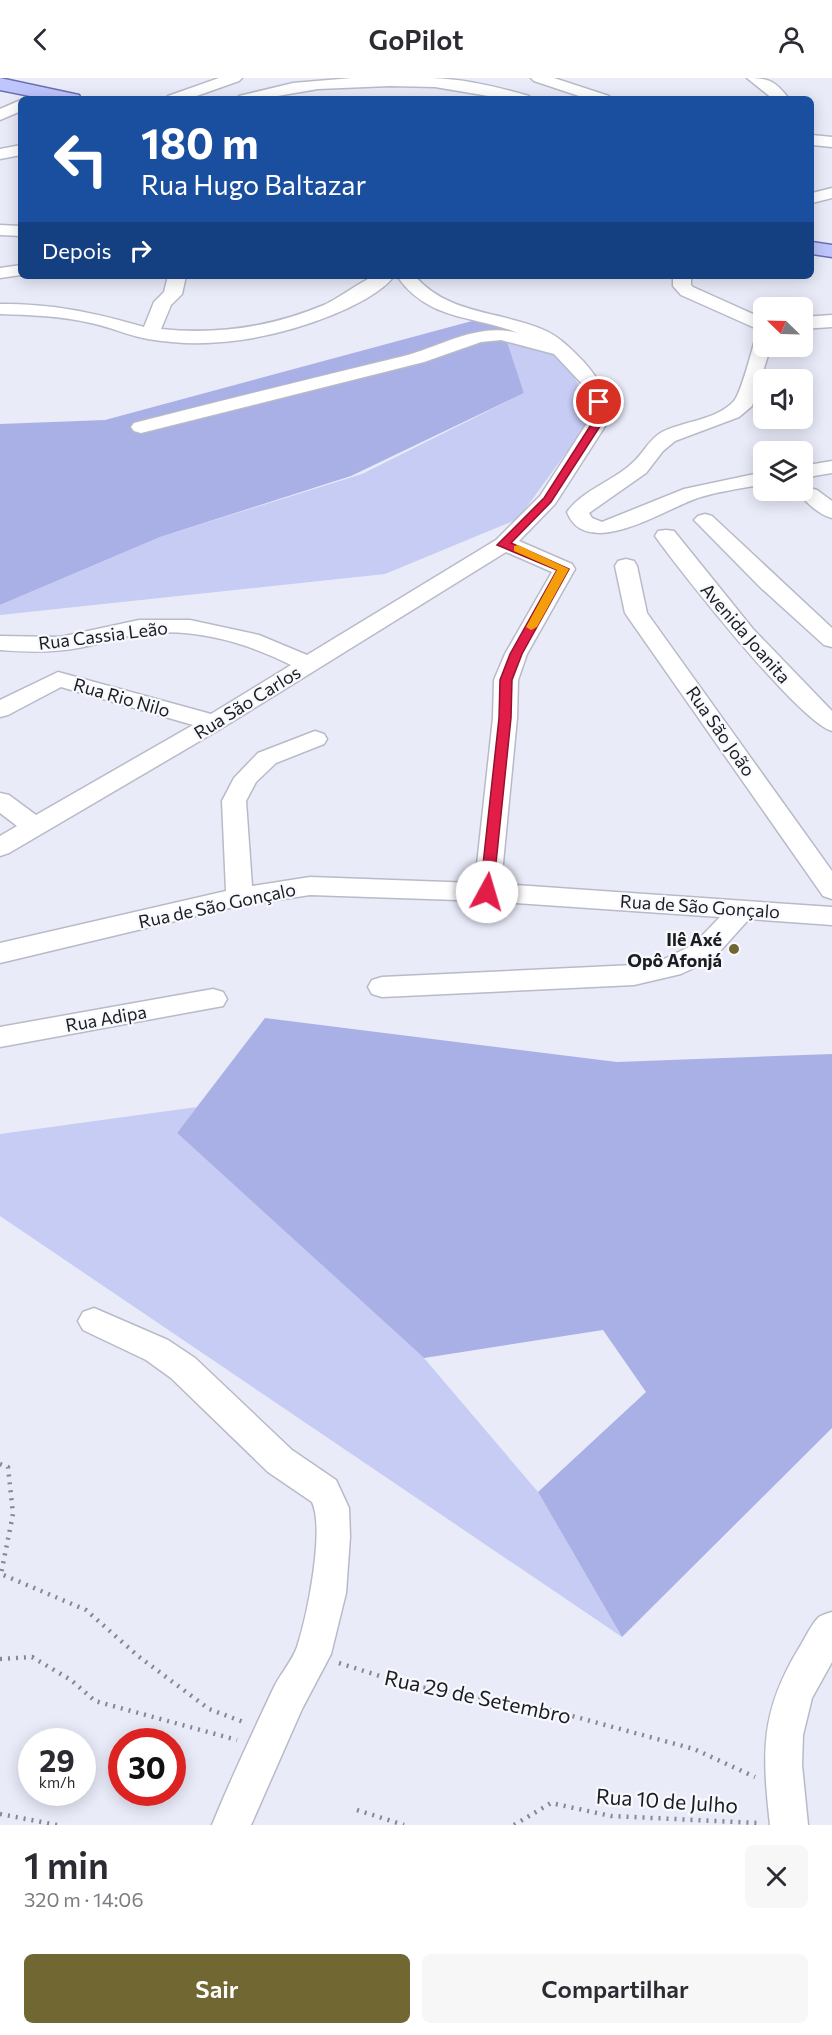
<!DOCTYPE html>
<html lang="pt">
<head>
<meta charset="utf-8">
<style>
	body { margin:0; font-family:Commissioner,sans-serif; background:#f7f7f7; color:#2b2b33; height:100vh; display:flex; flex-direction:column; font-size:22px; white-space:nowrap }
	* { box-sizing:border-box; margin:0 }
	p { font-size:20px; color:#7c7c81 }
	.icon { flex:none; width:33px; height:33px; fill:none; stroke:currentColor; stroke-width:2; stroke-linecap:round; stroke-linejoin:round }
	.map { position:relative; height:1747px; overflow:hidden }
	.details { display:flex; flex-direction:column; background:#fff; flex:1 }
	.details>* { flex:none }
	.guide { position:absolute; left:18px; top:18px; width:796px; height:183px; border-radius:9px; box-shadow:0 3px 15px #0003; background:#1a4fa0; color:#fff; overflow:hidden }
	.needle { width:39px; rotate:293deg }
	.controls { position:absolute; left:753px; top:219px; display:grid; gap:12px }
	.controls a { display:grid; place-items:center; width:60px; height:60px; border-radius:9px; background:#fff; box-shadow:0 3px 15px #0003; font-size:30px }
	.speed { position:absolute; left:18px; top:1650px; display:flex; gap:12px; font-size:30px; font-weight:700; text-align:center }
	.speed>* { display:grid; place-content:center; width:78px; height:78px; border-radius:50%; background:#fff; box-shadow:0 3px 15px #0003; line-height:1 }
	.speed small { font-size:15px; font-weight:400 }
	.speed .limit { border:9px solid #d22; background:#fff; color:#111 }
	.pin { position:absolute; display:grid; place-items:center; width:51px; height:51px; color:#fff; margin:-26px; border:3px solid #fff; border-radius:50%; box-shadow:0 2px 6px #0007 }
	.me { position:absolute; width:66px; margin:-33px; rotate:6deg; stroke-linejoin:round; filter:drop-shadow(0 0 4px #0008) }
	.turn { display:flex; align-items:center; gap:21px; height:126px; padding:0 24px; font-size:27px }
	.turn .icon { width:78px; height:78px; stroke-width:2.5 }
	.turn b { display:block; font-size:42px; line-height:51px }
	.then { display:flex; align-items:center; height:57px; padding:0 24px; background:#0003; gap:12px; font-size:22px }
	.round { display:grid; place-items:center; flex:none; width:63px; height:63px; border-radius:9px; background:#f7f7f7 }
	.summary { display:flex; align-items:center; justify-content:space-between; height:102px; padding:0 24px }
	h1 { font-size:36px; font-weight:600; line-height:45px }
	.cta { display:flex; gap:12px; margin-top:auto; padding:12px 24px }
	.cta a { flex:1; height:69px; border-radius:9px; background:#716733; color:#fff; font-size:24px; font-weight:600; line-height:69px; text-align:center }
	.cta a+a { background:#f7f7f7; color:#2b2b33 }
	header { display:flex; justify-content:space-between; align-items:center; height:78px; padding:0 24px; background:#fff; font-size:27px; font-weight:600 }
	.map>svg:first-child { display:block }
	.green { fill:#c6ccf3 }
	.forest { fill:#a9b0e5 }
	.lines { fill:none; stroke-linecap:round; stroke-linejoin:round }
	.minor-casing { stroke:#b8bac8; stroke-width:3 }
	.major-casing { stroke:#6a70ae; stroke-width:3 }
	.path { stroke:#868891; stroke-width:4.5; stroke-dasharray:2 6; stroke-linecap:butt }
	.minor { fill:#fff; fill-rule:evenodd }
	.major { fill:#bfc5fd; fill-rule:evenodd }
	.route { fill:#e11d48; stroke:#92132f; stroke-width:1.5 }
	.slow { fill:#f59e0b }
	.poi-dot { fill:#716733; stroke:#f8f9fe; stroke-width:2 }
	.labels { text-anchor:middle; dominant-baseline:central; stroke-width:4.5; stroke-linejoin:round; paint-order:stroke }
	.street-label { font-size:18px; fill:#1b1c20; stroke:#f8f9fe }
	.poi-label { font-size:18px; font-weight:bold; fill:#1b1c20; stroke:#f8f9fe; text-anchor:end }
	.near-street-label { font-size:21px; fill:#1b1c20; stroke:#f8f9fe }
</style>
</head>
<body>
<header><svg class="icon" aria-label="back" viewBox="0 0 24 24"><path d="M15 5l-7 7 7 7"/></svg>GoPilot<svg class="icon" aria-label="person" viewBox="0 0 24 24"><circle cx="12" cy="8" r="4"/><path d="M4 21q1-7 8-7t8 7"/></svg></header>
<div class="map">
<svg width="832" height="1747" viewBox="0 0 832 1747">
	<rect width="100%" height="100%" fill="#e9ebf9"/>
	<path class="green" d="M 498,236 L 558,271 L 595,335 L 518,441 L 385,496 L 0,537 L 0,527 L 160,459 L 362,396 L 524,315 Z
		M 197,1029 L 177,1055 L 424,1280 L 538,1414 L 622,1559 L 0,1138 L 0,1056 Z"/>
	<path class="forest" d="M 498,236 L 524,315 L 351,398 L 160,459 L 0,527 L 0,346 L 105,342 Z
		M 265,940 L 617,984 L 832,976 L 832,1350 L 622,1559 L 538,1414 L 646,1314 L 603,1252 L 424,1280 L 177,1055 Z"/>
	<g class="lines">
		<g class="minor-casing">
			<path id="minor" d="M 219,0 L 242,0 L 239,3 L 188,21 L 165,21 L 168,18 Z
				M 352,0 C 378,0 405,0 432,0 C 465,1 498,9 529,18 L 532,21 L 506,21 L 435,9 L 390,8 L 318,11 L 260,21 L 236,21 L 239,18 L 293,5 Z
				M 531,0 L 554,0 L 609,18 L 612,21 L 588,21 L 534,3 Z
				M 747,0 C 769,0 776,3 789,21 L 773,21 Z
				M 21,22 L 21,33 L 0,42 L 0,31 Z
				M 812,57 L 832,59 L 832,69 L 812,67 Z
				M 21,67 L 21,77 L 0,81 L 0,71 Z
				M 832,110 L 832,120 L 812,125 L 812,115 Z
				M 0,147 L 21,148 L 21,158 L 0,157 Z
				M 21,187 L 21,197 L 0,200 L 0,190 Z
				M 168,198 L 186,198 L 182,216 L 171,227 L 161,251 C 218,257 271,249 324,227 C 336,222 368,199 375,198 C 381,197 388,198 394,198 C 383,214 350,230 332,237 C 275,260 210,272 148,261 C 129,258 111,249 91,245 C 61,238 31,237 0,236 L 0,226 C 54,226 92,234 144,249 L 154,224 L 164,214 Z
				M 397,198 L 415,198 C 448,237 501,233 544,252 C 560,259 571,271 583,283 C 599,301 607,315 611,339 L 555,426 L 519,463 L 572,486 L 575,491 L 527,576 L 518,602 L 517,640 L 501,806 L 832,829 L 832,847 L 749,841 L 713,881 L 681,896 L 634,907 L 382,919 L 372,916 L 368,909 L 372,902 L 382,899 L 634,887 L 664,881 L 693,867 L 720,839 L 487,823 L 310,817 L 238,828 L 0,885 L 0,865 L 226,813 L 222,723 L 234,700 L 258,675 L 315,653 L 324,656 L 327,661 L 324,666 L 276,685 L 256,704 L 246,723 L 252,808 L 310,799 L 475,805 L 493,640 L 494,602 L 505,576 L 552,494 L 506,474 L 222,650 L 9,775 L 0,778 L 0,758 L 17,748 L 0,735 L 0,715 L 9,717 L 36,737 L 193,647 L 61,609 L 8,637 L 0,639 L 0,622 L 58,594 L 211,636 L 291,587 C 245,564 193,549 140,556 C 119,559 99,566 78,570 C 52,575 26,574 0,572 L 0,558 L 60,559 L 139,542 L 190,542 L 259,557 L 307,577 L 496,462 L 540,418 L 591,339 L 584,308 L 554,276 L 501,262 L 481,264 L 424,284 L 141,355 L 134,353 L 131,349 L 134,345 C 224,322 314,300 404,278 C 442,268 478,244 518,255 C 473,237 428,243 397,198 Z
				M 673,198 L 691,198 L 691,207 L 693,209 L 764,241 L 764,254 L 681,217 L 673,208 Z
				M 832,237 L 832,249 L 802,251 L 802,239 Z
				M 764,257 L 764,268 L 771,268 L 752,328 L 739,339 L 675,363 L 663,373 L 646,395 L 589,435 L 592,440 L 602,444 L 684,411 L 764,394 L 764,406 C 741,411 717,413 695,421 C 664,432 586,483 567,434 C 583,412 611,404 630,387 C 642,378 648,362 662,354 C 684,343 717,342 734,323 C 741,315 751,275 755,262 L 757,258 Z
				M 832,383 L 832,395 L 802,400 L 802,388 Z
				M 810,410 L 817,412 L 832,423 L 832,440 C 820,437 807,426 800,416 L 803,412 Z
				M 705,436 L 712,438 L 832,550 L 832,569 L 824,567 L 760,509 L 698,446 L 694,442 L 698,438 Z
				M 666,452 L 674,453 L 753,551 L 832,633 L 832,653 C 800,645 679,492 655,458 L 658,453 Z
				M 626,481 L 634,483 L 637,488 L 647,535 L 832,793 L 832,821 L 823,818 L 625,535 L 615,488 L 618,483 Z
				M 213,911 L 223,914 L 227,921 L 223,928 L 0,969 L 0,949 Z
				M 94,1230 L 168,1262 L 195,1280 L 292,1372 L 336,1402 L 349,1430 L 350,1459 L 346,1515 L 331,1576 L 302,1631 L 251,1747 L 212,1747 C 231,1700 253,1654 274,1609 C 281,1595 292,1583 297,1569 C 307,1539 325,1452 312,1424 L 268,1394 L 171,1300 L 146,1282 L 83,1252 L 78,1243 L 83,1234 Z
				M 832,1534 L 832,1584 L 812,1620 L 803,1657 L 802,1687 L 808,1747 L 770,1747 C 762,1675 760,1634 799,1570 C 805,1561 811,1546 819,1539 C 822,1537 828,1535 832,1534 Z"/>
		</g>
		<g class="major-casing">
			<path id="major" d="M 0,0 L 79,17 L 81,21 L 45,21 L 0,12 Z
				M 812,164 L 832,167 L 832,179 L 812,176 Z"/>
		</g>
		<path class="path" d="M 0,1386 L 8,1389 L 13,1436 L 1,1496 L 86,1532 L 138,1578 L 209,1631 L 246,1645
			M 0,1581 L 32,1579 L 71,1602 L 95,1623 L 237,1662
			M 339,1585 L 408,1607 L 539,1629 L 694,1671 L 755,1699
			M 357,1732 L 404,1747
			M 0,1736 L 57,1747
			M 514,1747 L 551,1725 L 611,1738 L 758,1745"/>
		<use href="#minor" class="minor"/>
		<use href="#major" class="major"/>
	</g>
	<path class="route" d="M 595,322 L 604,324 L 606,339 L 551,424 L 511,465 L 569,491 L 522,576 L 512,602 L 511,640 L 493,814 L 487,818 L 480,814 L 499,640 L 500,602 L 510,576 L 557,492 L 497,467 L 544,420 L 596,339 Z"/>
	<path class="slow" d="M 518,467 L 569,491 L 537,549 L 531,552 L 526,549 L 557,492 L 514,473 L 514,468 Z"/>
	<circle class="poi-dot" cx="734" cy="871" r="6"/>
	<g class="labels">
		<g class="street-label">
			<text transform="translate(746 555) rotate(49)">Avenida Joanita</text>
			<text transform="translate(103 557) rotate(-7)">Rua Cassia Leão</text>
			<text transform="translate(122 619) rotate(16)">Rua Rio Nilo</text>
			<text transform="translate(247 624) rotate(-32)">Rua São Carlos</text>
			<text transform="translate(721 653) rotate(55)">Rua São João</text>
			<text transform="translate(217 827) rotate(-12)">Rua de São Gonçalo</text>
			<text transform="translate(700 828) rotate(4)">Rua de São Gonçalo</text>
			<text transform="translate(106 940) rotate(-10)">Rua Adipa</text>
		</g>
		<g class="poi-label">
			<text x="722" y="861">Ilê Axé<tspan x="722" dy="21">Opô Afonjá</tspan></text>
		</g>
		<g class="near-street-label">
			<text transform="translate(478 1618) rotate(12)">Rua 29 de Setembro</text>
			<text transform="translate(667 1722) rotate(4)">Rua 10 de Julho</text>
		</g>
	</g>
</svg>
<div class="controls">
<a><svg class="needle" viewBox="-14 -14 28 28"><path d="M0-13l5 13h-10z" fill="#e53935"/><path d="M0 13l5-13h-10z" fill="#7c7c81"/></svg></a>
<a><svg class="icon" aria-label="sound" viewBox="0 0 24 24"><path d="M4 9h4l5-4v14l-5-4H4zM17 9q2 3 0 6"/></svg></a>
<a><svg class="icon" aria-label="layers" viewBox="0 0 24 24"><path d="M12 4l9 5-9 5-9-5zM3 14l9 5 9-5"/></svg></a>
</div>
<div class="speed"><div>29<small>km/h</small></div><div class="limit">30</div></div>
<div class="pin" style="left:599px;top:324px;background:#d93025"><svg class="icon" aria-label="arrive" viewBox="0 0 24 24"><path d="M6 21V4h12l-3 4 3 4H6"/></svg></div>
<svg class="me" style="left:487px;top:814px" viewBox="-20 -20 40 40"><circle r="19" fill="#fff"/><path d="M0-13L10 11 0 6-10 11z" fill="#e11d48"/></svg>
<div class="guide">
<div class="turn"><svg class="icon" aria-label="left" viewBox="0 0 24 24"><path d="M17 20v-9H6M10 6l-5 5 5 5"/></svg><div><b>180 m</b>Rua Hugo Baltazar</div></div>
<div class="then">Depois<svg class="icon" aria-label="right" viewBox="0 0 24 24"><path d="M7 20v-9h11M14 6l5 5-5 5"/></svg></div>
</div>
</div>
<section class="details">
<div class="summary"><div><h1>1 min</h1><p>320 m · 14:06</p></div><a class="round"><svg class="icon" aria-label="close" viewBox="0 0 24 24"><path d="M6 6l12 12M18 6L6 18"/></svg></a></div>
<div class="cta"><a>Sair</a><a>Compartilhar</a></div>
</section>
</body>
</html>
